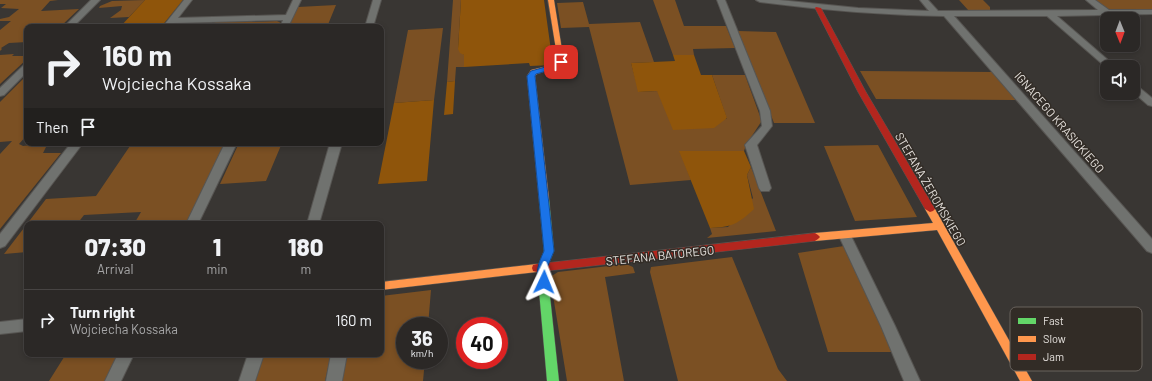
<!DOCTYPE html>
<html lang="en">
<head>
<meta charset="utf-8">
<style>
	body { margin:0; font-family:Barlow,sans-serif; background:#33302e; color:#f1f3f6; height:100vh; display:flex; flex-direction:column; font-size:15px; white-space:nowrap }
	* { box-sizing:border-box; margin:0 }
	p { font-size:13px; color:#a6a6a7 }
	.icon { flex:none; width:22px; height:22px; fill:none; stroke:currentColor; stroke-width:2; stroke-linecap:round; stroke-linejoin:round }
	.map { position:relative; flex:1; overflow:hidden }
	.sheet { position:absolute; left:24px; top:221px; width:360px; height:136px; display:flex; flex-direction:column; background:#2b2826; border-radius:8px; box-shadow:0 2px 6px #0003,0 0 0 1px #474443 }
	.sheet>* { flex:none }
	.top-card { position:absolute; left:24px; top:24px; width:360px; height:122px; border-radius:8px; box-shadow:0 2px 6px #0003,0 0 0 1px #474443; background:#2b2826; color:#f1f3f6; overflow:hidden }
	.needle { width:26px; rotate:179deg }
	.fabs { position:absolute; left:1100px; top:12px; display:grid; gap:8px }
	.fabs a { display:grid; place-items:center; width:40px; height:40px; border-radius:8px; background:#2b2826; box-shadow:0 2px 6px #0003,0 0 0 1px #474443; font-size:20px }
	.speed { position:absolute; left:396px; top:317px; display:flex; gap:8px; font-size:20px; font-weight:700; text-align:center }
	.speed>* { display:grid; place-content:center; width:52px; height:52px; border-radius:50%; background:#2b2826; box-shadow:0 2px 6px #0003,0 0 0 1px #474443; line-height:1 }
	.speed small { font-size:10px; font-weight:400 }
	.speed .limit { border:6px solid #d22; background:#fff; color:#111 }
	.pin { position:absolute; display:grid; place-items:center; width:34px; height:34px; color:#fff; margin:-17px; border-radius:8px; box-shadow:0 2px 6px #0006 }
	.me { position:absolute; width:44px; margin:-22px; rotate:2deg; stroke-linejoin:round; filter:drop-shadow(0 0 3px #0008) }
	.turn { display:flex; align-items:center; gap:14px; height:84px; padding:0 12px; font-size:18px }
	.turn .icon { width:52px; height:52px; stroke-width:2.5 }
	.turn b { display:block; font-size:28px; line-height:34px }
	.then { display:flex; align-items:center; height:38px; padding:0 12px; background:#0003; gap:8px; font-size:15px }
	.eta { display:flex; justify-content:space-evenly; align-items:center; height:68px; text-align:center }
	.eta b { font-size:24px; font-weight:800; line-height:28px }
	ul { padding:0; list-style:none }
	li { display:flex; align-items:center; gap:12px; height:60px; padding:0 12px; border-top:1px solid #474443 }
	li div { flex:1 }
	li b { display:block; font-size:15px }
	li em { font-style:normal }
	.map>svg:first-child { display:block }
	.green { fill:#7b5023 }
	.forest { fill:#8f550b }
	.lines { fill:none; stroke-linecap:round; stroke-linejoin:round }
	.street-casing { stroke:#575552; stroke-width:2 }
	.fast-casing { stroke:#575552; stroke-width:1 }
	.slow-casing { stroke:#575552; stroke-width:1 }
	.jam-casing { stroke:#575552; stroke-width:1 }
	.street { fill:#70726f; fill-rule:evenodd }
	.fast { fill:#63d668; fill-rule:evenodd }
	.slow { fill:#ff974d; fill-rule:evenodd }
	.jam { fill:#b3261e; fill-rule:evenodd }
	.route { fill:#1a73e8; stroke:#114b97 }
	.labels { text-anchor:middle; dominant-baseline:central; stroke-width:3; stroke-linejoin:round; paint-order:stroke }
	.street-label { font-size:12px; fill:#e5e1dd; stroke:#322c26 }
	.key { fill:#322c26; stroke:#68625d; stroke-width:1 }
	.key-label { font-size:11px; fill:#e5e1dd }
</style>
</head>
<body>
<div class="map">
<svg width="1152" height="381" viewBox="0 0 1152 381">
	<rect width="100%" height="100%" fill="#393633"/>
	<path class="green" d="M 0,0 L 58,0 L 50,1 L 41,11 L 79,9 L 60,27 L 27,27 L 27,42 L 9,43 L 1,48 L 2,49 L 0,51 L 0,30 L 11,21 L 0,21 L 0,19 L 9,17 L 19,9 L 1,8 L 6,4 L 0,4 Z
		M 145,0 L 129,17 L 110,18 L 121,10 L 122,6 L 99,8 L 100,6 L 112,1 Z
		M 453,0 L 461,0 L 458,48 L 464,55 L 464,67 L 456,67 L 455,81 L 447,82 Z
		M 653,0 L 675,0 L 684,26 L 726,26 L 735,48 L 693,49 L 694,55 L 673,55 Z
		M 959,0 L 983,0 L 990,7 L 990,10 L 987,12 L 969,11 Z
		M 1093,0 L 1152,0 L 1152,9 L 1107,9 Z
		M 583,2 L 589,24 L 640,22 L 654,62 L 631,63 L 639,92 L 657,91 L 727,119 L 712,75 L 745,75 L 761,119 L 761,122 L 746,145 L 744,151 L 680,151 L 691,180 L 630,185 L 589,27 L 561,28 L 557,3 Z
		M 336,5 L 327,27 L 288,27 L 298,7 Z
		M 253,20 L 252,22 L 277,21 L 281,23 L 279,27 L 180,27 L 213,24 L 215,22 Z
		M 443,28 L 434,100 L 394,103 L 408,30 Z
		M 738,31 L 776,32 L 815,123 L 774,123 Z
		M 14,54 L 12,56 L 27,56 L 27,59 L 0,84 L 0,55 Z
		M 860,71 L 993,72 L 1016,100 L 876,99 Z
		M 27,75 L 27,129 L 25,131 L 27,132 L 27,135 L 19,144 L 23,146 L 48,143 L 43,153 L 61,153 L 0,229 L 0,154 L 12,141 L 0,142 L 0,102 Z
		M 132,143 L 227,143 L 187,224 L 134,224 L 141,212 L 84,215 L 77,224 L 27,224 L 46,199 L 96,196 Z
		M 239,143 L 282,143 L 266,181 L 220,184 Z
		M 878,145 L 917,217 L 855,221 L 824,146 Z
		M 751,167 L 776,231 L 707,238 L 712,234 L 710,228 L 728,227 L 753,198 L 747,175 Z
		M 27,224 L 27,252 L 4,254 Z
		M 844,246 L 893,352 L 828,352 L 798,253 Z
		M 732,257 L 778,369 L 787,381 L 678,381 L 650,272 L 651,267 Z
		M 626,264 L 633,267 L 635,273 L 605,277 L 624,381 L 567,381 L 550,277 L 558,272 Z
		M 431,290 L 428,326 L 405,326 L 405,360 L 425,360 L 423,381 L 342,381 L 346,354 L 381,354 L 381,296 Z
		M 66,354 L 120,354 L 107,381 L 49,381 Z
		M 261,354 L 331,354 L 325,381 L 253,381 Z"/>
	<path class="forest" d="M 145,0 L 183,0 L 161,27 L 120,27 Z
		M 461,0 L 544,0 L 553,65 L 530,66 L 529,63 L 464,67 L 464,55 L 460,53 L 458,49 Z
		M 673,55 L 694,55 L 701,75 L 712,75 L 727,118 L 714,128 L 673,130 L 657,91 L 638,92 L 631,63 L 675,61 Z
		M 455,81 L 453,114 L 444,115 L 447,82 Z
		M 434,100 L 427,181 L 378,184 L 394,103 Z
		M 679,151 L 744,151 L 751,167 L 747,175 L 754,209 C 738,224 732,227 710,228 Z"/>
	<g class="lines">
		<g class="street-casing">
			<path id="street" d="M 91,0 L 100,0 L 73,27 L 64,27 Z
				M 184,0 L 192,0 L 178,18 L 286,15 L 293,0 L 301,0 L 288,27 L 280,27 L 283,20 L 174,23 L 172,26 L 166,26 L 165,24 Z
				M 373,0 L 381,0 L 373,27 L 365,27 Z
				M 717,0 L 725,0 L 770,111 L 772,126 L 757,145 L 771,188 L 769,191 L 761,191 L 759,188 L 745,145 L 762,126 L 760,111 Z
				M 756,0 L 779,0 L 858,8 L 929,11 L 920,0 L 928,0 L 938,11 L 1098,10 L 1086,0 L 1095,0 L 1109,10 L 1152,10 L 1152,14 L 1057,16 L 1116,67 L 1107,67 L 1107,68 L 1047,16 L 954,16 L 1152,239 L 1152,253 L 1147,251 L 944,16 C 882,15 821,10 760,2 Z
				M 27,64 L 27,72 L 4,95 L 0,96 L 0,88 L 24,65 Z
				M 1133,84 L 1136,85 L 1152,98 L 1152,106 L 1148,105 L 1133,92 Z
				M 71,143 L 83,143 L 5,246 L 0,248 L 0,234 Z
				M 225,143 L 237,143 L 198,224 L 186,224 Z
				M 330,143 L 342,143 L 319,224 L 307,224 Z
				M 845,231 L 850,233 L 851,236 L 895,326 L 920,381 L 904,381 L 881,326 L 839,236 L 840,233 Z
				M 27,319 L 27,331 L 0,334 L 0,322 Z
				M 118,354 L 134,354 L 121,381 L 105,381 Z
				M 248,354 L 264,354 L 255,381 L 239,381 Z
				M 331,354 L 347,354 L 342,381 L 326,381 Z"/>
		</g>
		<g class="fast-casing">
			<path id="fast" d="M 544,196 L 549,199 L 554,251 L 547,268 L 559,381 L 547,381 L 537,268 L 544,251 L 539,199 Z"/>
		</g>
		<g class="slow-casing">
			<path id="slow" d="M 548,0 L 554,0 L 564,62 L 561,66 L 537,74 L 535,76 L 549,199 L 544,202 L 539,199 L 527,76 L 531,70 L 556,64 L 558,62 Z
				M 930,206 L 935,209 L 1032,381 L 1020,381 L 937,230 L 815,241 L 812,239 L 810,237 L 812,235 L 815,233 L 933,223 L 925,209 Z
				M 537,264 L 541,265 L 542,268 L 541,271 L 537,272 L 381,290 L 381,282 Z"/>
		</g>
		<g class="jam-casing">
			<path id="jam" d="M 816,7 L 821,8 L 866,92 L 935,209 L 933,211 L 930,212 L 925,209 L 858,92 L 815,8 Z
				M 815,233 L 818,235 L 820,237 L 818,239 L 815,241 L 537,272 L 533,271 L 532,268 L 533,265 L 537,264 Z"/>
		</g>
		<use href="#street" class="street"/>
		<use href="#fast" class="fast"/>
		<use href="#slow" class="slow"/>
		<use href="#jam" class="jam"/>
	</g>
	<path class="route" d="M 561,60 L 564,62 L 561,67 L 536,74 L 535,76 L 554,251 L 547,268 L 549,282 L 547,285 L 544,286 L 540,285 C 534,273 539,262 544,251 L 527,76 L 531,71 L 556,64 Z"/>
	<g class="labels">
		<g class="street-label">
			<text transform="translate(1060 122) rotate(49)">IGNACEGO KRASICKIEGO</text>
			<text transform="translate(931 189) rotate(60)">STEFANA ŻEROMSKIEGO</text>
			<text transform="translate(660 255) rotate(-6)">STEFANA BATOREGO</text>
		</g>
	</g>
	<rect x="1010" y="307" width="132" height="64" rx="6" class="key"/>
	<rect x="1018" y="318" width="18" height="6" fill="#63d668"/>
	<rect x="1018" y="336" width="18" height="6" fill="#ff974d"/>
	<rect x="1018" y="354" width="18" height="6" fill="#b3261e"/>
	<g class="key-label">
		<text x="1043" y="325">Fast</text>
		<text x="1043" y="343">Slow</text>
		<text x="1043" y="361">Jam</text>
	</g>
</svg>
<div class="fabs">
<a><svg class="needle" viewBox="-14 -14 28 28"><path d="M0-13l5 13h-10z" fill="#e53935"/><path d="M0 13l5-13h-10z" fill="#a6a6a7"/></svg></a>
<a><svg class="icon" aria-label="sound" viewBox="0 0 24 24"><path d="M4 9h4l5-4v14l-5-4H4zM17 9q2 3 0 6"/></svg></a>
</div>
<div class="speed"><div>36<small>km/h</small></div><div class="limit">40</div></div>
<div class="pin" style="left:561px;top:62px;background:#d93025"><svg class="icon" aria-label="arrive" viewBox="0 0 24 24"><path d="M6 21V4h12l-3 4 3 4H6"/></svg></div>
<svg class="me" style="left:544px;top:282px" viewBox="-20 -20 40 40"><path d="M0-17L14 15 0 8-14 15z" fill="#1a73e8" stroke="#fff" stroke-width="4"/></svg>
<div class="top-card">
<div class="turn"><svg class="icon" aria-label="right" viewBox="0 0 24 24"><path d="M7 20v-9h11M14 6l5 5-5 5"/></svg><div><b>160 m</b>Wojciecha Kossaka</div></div>
<div class="then">Then<svg class="icon" aria-label="arrive" viewBox="0 0 24 24"><path d="M6 21V4h12l-3 4 3 4H6"/></svg></div>
</div>
<section class="sheet">
<div class="eta">
<div><b>07:30</b><p>Arrival</p></div>
<div><b>1</b><p>min</p></div>
<div><b>180</b><p>m</p></div>
</div>
<ul>
<li><svg class="icon" aria-label="right" viewBox="0 0 24 24"><path d="M7 20v-9h11M14 6l5 5-5 5"/></svg><div><b>Turn right</b><p>Wojciecha Kossaka</p></div><em>160 m</em></li>
</ul>
</section>
</div>
</body>
</html>
